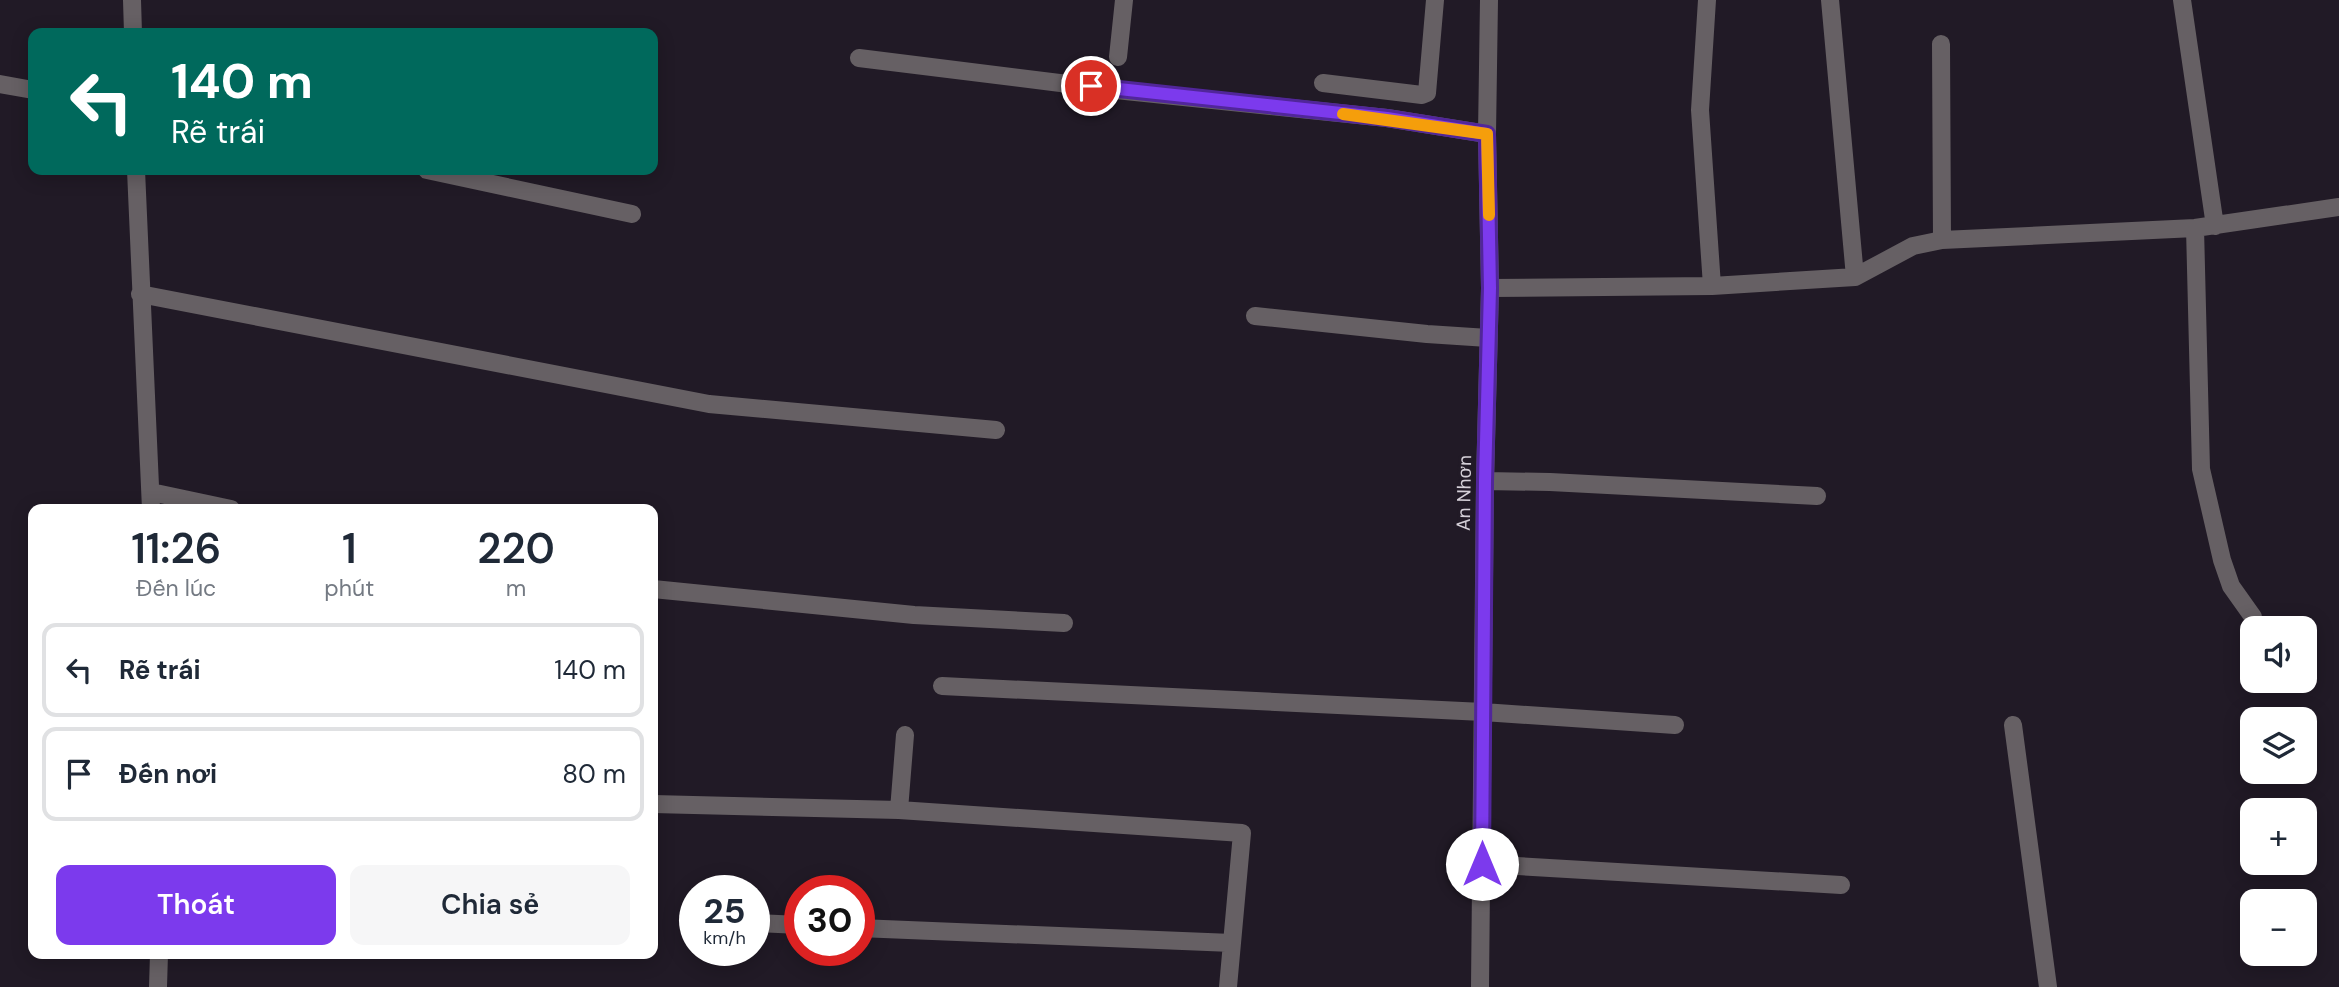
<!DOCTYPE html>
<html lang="vi">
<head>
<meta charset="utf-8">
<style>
	body { margin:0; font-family:"DM Sans",sans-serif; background:#f6f6f7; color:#1f2937; height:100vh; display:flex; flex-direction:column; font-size:26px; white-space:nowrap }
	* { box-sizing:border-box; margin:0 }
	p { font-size:23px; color:#747a83 }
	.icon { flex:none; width:38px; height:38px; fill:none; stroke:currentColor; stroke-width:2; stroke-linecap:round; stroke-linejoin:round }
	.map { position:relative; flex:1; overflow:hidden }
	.sheet { position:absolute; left:28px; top:504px; width:630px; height:455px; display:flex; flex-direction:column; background:#fff; border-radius:14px; box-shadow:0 4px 18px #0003 }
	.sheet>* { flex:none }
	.guide { position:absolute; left:28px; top:28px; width:630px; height:147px; border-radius:14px; box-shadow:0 4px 18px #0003; background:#00695c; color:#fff; overflow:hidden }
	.buttons { position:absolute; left:2240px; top:616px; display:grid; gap:14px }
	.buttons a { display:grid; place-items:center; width:77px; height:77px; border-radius:14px; background:#fff; box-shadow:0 4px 18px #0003; font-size:35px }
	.speed { position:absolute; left:679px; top:875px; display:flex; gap:14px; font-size:35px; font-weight:700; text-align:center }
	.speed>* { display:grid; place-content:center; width:91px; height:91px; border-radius:50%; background:#fff; box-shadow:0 4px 18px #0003; line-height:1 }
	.speed small { font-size:18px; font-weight:400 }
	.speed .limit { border:10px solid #d22; background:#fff; color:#111 }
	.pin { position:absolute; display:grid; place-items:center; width:60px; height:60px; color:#fff; margin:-30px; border:4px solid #fff; border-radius:50%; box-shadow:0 2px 7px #0007 }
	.me { position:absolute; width:77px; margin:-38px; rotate:0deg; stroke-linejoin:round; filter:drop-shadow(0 0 5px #0008) }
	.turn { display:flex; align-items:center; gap:24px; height:147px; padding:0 28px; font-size:32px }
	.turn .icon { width:91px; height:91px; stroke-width:2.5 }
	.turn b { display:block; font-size:49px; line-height:60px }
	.eta { display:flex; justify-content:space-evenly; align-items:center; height:119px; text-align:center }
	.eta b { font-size:42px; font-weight:600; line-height:49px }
	.primary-button { display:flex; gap:14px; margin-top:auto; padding:14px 28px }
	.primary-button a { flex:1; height:80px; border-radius:14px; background:#7c3aed; color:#fff; font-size:28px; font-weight:600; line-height:80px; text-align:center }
	.primary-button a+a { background:#f6f6f7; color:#1f2937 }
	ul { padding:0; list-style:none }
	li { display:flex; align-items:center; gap:21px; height:94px; margin:0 14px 10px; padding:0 14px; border:4px solid #e0e1e3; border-radius:14px }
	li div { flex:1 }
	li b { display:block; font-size:26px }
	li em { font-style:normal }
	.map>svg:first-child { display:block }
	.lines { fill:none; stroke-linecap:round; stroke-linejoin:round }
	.minor { stroke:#666064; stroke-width:18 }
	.route-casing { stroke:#51269a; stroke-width:18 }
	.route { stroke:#7c3aed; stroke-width:12 }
	.slow { stroke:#f59e0b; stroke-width:12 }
	.labels { text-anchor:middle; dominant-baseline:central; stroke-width:6; stroke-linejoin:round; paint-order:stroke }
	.street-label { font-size:19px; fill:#d5d0d8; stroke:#211a26 }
</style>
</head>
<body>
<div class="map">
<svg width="2339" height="987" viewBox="0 0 2339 987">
	<rect width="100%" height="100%" fill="#211a26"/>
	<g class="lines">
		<path class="minor" d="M 132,0 L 133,33
			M 1707,0 L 1700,110 L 1712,286
			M 1830,0 L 1855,277
			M 2182,0 L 2215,226
			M 1941,44 L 1942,240
			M 1118,57 L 1124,0
			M 859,58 L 1116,90 L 1387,118 L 1487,134
			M 1323,83 L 1422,95 L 1427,93 L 1435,0
			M 0,84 L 33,90
			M 136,170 L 151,509
			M 427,170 L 632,214
			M 2195,228 L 2201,469 L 2222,560 L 2231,586 L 2253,617
			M 1490,288 L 1712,286 L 1855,277 L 1913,246 L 1942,240 L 2195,228 L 2339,207
			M 140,294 L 709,404 L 996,430
			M 1255,316 L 1427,334 L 1488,338
			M 1485,481 L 1550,482 L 1817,496
			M 151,492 L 231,509
			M 653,589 L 914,615 L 1064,623
			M 942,686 L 1483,712 L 1675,725
			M 2013,725 L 2048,987
			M 653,804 L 899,810 L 1242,833 L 1228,987
			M 899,810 L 905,735
			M 1482,864 L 1841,885
			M 691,917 L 695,918
			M 754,923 L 800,925
			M 859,928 L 1232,943
			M 158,987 L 159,954
			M 1480,987 L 1485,481 L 1490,288 L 1487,134 L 1489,0"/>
	</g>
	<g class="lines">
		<g class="route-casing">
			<path id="route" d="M 1091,86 L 1387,118 L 1487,134 L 1490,288 L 1485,481 L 1482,864"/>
		</g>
		<use href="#route" class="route"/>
		<path class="slow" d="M 1343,114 L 1487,134 L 1489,215"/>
	</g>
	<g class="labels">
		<g class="street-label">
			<text transform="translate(1464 493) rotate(-89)">An Nhơn</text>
		</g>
	</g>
</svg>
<div class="buttons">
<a><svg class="icon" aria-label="sound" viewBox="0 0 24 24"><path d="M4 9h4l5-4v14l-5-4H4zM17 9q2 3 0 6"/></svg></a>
<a><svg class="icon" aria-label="layers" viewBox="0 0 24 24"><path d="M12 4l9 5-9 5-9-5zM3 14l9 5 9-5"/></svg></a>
<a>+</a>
<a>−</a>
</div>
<div class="speed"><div>25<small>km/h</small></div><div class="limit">30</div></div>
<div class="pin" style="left:1091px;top:86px;background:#d93025"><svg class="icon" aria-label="arrive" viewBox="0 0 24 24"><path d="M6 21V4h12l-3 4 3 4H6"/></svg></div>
<svg class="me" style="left:1482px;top:864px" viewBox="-20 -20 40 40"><circle r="19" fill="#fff"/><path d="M0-13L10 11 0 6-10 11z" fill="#7c3aed"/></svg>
<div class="guide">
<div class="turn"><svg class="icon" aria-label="left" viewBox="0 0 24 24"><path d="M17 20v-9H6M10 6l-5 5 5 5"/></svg><div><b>140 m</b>Rẽ trái</div></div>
</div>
<section class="sheet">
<div class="eta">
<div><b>11:26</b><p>Đến lúc</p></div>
<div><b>1</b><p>phút</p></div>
<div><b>220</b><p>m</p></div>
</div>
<ul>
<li><svg class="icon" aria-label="left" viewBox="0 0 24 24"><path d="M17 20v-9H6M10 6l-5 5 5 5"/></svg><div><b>Rẽ trái</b></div><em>140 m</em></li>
<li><svg class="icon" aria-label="arrive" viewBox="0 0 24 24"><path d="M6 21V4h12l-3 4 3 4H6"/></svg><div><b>Đến nơi</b></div><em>80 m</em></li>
</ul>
<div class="primary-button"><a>Thoát</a><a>Chia sẻ</a></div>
</section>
</div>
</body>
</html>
